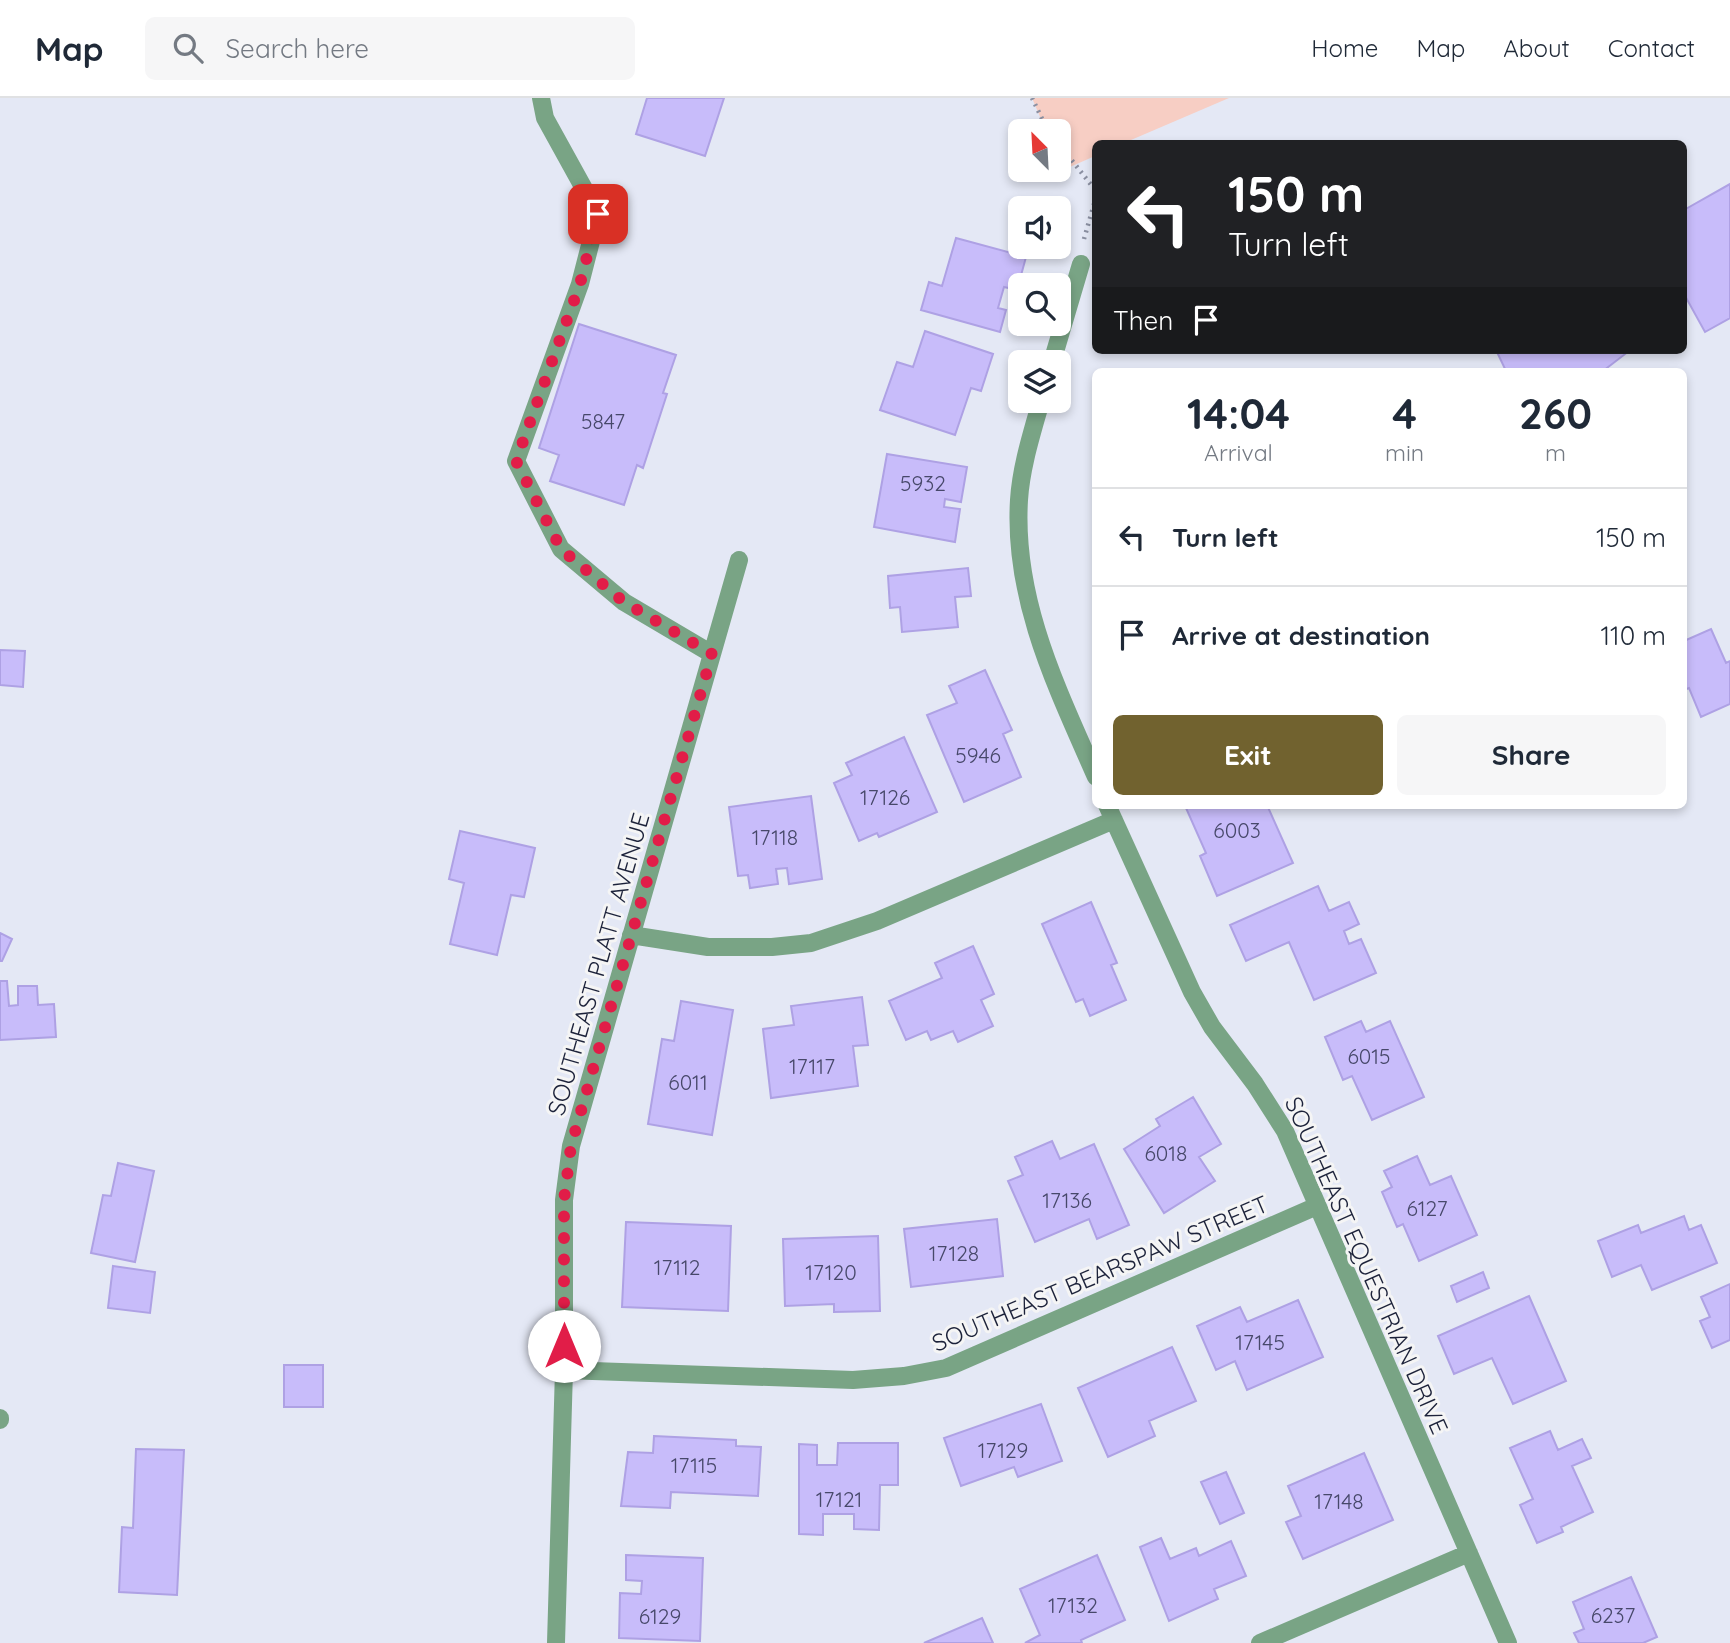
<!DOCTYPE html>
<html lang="en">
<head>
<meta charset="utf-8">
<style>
	body { margin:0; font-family:Quicksand,sans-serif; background:#f6f6f7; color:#1f2937; height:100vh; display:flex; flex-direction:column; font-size:26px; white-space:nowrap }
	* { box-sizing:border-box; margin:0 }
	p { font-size:23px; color:#747a83 }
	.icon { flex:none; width:38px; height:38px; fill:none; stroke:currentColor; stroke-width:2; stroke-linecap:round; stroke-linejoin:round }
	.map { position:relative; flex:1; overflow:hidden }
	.side { position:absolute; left:1092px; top:270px; width:595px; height:441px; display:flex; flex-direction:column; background:#fff; border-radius:10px; box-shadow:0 4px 10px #0003 }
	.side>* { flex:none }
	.banner { position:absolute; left:1092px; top:42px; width:595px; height:214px; border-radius:10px; box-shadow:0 4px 10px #0003; background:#202124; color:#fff; overflow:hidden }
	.needle { width:46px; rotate:336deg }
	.tools { position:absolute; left:1008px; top:21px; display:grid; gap:14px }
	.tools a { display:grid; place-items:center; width:63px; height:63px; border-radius:10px; background:#fff; box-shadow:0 4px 10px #0003; font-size:35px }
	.pin { position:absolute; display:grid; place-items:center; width:60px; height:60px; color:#fff; margin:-30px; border-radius:14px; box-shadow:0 4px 10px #0006 }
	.me { position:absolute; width:77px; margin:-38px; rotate:0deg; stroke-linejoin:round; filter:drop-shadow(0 0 5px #0008) }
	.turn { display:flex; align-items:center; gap:24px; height:147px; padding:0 21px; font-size:32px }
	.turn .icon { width:91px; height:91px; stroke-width:2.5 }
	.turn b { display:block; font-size:49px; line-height:60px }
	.then { display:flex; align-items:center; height:66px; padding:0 21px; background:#0003; gap:14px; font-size:26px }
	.eta { display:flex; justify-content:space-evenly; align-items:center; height:119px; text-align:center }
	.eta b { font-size:42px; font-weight:700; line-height:49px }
	.button { display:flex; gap:14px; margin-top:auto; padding:14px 21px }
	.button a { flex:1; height:80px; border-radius:10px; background:#71622f; color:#fff; font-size:28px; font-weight:700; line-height:80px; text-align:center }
	.button a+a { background:#f6f6f7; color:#1f2937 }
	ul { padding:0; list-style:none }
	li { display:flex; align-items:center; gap:21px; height:98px; padding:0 21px; border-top:2px solid #e0e1e3 }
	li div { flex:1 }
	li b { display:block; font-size:26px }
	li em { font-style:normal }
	header { display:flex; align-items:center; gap:42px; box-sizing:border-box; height:98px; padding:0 35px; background:#fff; border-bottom:2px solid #e0e1e3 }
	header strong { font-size:33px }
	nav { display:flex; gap:38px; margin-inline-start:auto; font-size:24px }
	.search { width:490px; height:63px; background:#f6f6f7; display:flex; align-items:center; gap:18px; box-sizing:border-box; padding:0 24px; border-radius:10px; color:#747a83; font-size:26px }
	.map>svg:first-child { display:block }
	.green { fill:#f7cec4 }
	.building { fill:#c8bcfa; stroke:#aea1e4; stroke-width:2 }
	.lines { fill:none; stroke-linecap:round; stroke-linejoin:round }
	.path { stroke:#8b90a2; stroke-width:4.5; stroke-dasharray:2 5; stroke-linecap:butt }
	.minor { stroke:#79a485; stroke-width:18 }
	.route { stroke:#e11d48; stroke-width:12; stroke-dasharray:0 21.6 }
	.labels { text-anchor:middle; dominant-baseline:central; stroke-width:6; stroke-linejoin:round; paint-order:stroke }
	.number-label { font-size:21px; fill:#47486a }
	.street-label { font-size:24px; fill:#1c223a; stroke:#f5f5f5 }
</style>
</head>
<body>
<header>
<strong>Map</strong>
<div class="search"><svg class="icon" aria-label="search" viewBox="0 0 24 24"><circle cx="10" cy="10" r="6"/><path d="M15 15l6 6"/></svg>Search here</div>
<nav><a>Home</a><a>Map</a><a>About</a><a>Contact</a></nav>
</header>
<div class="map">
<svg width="1730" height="1545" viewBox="0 0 1730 1545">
	<rect width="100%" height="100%" fill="#e4e8f5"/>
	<path class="green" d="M 1032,0 L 1229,0 L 1124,45 L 1096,46 L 1095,58 L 1063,72 L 1059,62 L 1059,33 L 1046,33 Z"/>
	<path class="building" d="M 647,0 L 724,0 L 705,58 L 636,36 Z
		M 1730,86 L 1730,220 L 1705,234 L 1684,196 L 1684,112 Z
		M 956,140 L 1026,159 L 1017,192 L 1004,189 L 998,210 L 1006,212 L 1000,234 L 921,212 L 929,184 L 942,188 Z
		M 579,226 L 676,257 L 663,295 L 667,296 L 643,370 L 637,367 L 624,407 L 550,383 L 559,357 L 539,350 Z
		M 925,233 L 993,256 L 981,293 L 971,290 L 955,337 L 880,312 L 897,264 L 913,269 Z
		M 1496,252 L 1628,252 L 1629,253 L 1603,273 L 1506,273 Z
		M 887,356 L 967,369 L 961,404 L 945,401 L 944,409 L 960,411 L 955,444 L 874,429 Z
		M 968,470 L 971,498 L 955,499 L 958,529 L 902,534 L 900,509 L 890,510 L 888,478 Z
		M 1711,531 L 1726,565 L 1730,563 L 1730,606 L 1701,619 L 1689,590 L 1684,592 L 1684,543 Z
		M 0,552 L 25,553 L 23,589 L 0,587 Z
		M 985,572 L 1012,632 L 1003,636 L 1021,679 L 964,704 L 927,617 L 957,605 L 949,588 Z
		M 904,639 L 937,714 L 879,739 L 877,735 L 859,743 L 834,685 L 852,677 L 846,665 Z
		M 811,698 L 822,781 L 789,786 L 787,770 L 776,771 L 778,786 L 750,790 L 748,777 L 738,778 L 729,709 Z
		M 1193,707 L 1267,707 L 1293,765 L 1217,798 L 1200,758 L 1206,755 L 1186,710 Z
		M 460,733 L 535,750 L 524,799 L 511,797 L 497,857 L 450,846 L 464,785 L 449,781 Z
		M 1318,788 L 1329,813 L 1349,804 L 1359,826 L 1344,833 L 1349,846 L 1361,841 L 1376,875 L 1314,902 L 1289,844 L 1246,863 L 1230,827 Z
		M 1091,804 L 1117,865 L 1111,867 L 1126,902 L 1090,918 L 1083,901 L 1076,904 L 1042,826 Z
		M 0,835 L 12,841 L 2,863 L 0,863 Z
		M 973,848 L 994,896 L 981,902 L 993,928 L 958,944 L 953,933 L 931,942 L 927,933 L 906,942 L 889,903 L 942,880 L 935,865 Z
		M 0,883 L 7,883 L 9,908 L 18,907 L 18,888 L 37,888 L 38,907 L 54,906 L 56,939 L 0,942 Z
		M 862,899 L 868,947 L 853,948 L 858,988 L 771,1000 L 763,931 L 794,927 L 791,908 Z
		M 681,903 L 733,912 L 712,1037 L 648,1026 L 662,941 L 674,943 Z
		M 1361,923 L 1366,934 L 1390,923 L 1424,999 L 1372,1022 L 1352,978 L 1343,982 L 1325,939 Z
		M 1193,999 L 1221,1046 L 1199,1059 L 1215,1083 L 1164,1115 L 1124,1051 L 1160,1028 L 1156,1021 Z
		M 1052,1043 L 1060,1061 L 1094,1046 L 1129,1127 L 1097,1141 L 1089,1121 L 1035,1144 L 1008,1083 L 1023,1077 L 1015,1059 Z
		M 1417,1058 L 1430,1087 L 1451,1078 L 1477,1137 L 1419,1163 L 1403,1126 L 1397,1129 L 1382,1094 L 1392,1089 L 1384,1073 Z
		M 118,1065 L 154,1073 L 135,1164 L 91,1155 L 103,1097 L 111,1098 Z
		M 1684,1118 L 1689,1132 L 1701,1127 L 1717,1165 L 1652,1192 L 1641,1167 L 1612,1179 L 1598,1143 L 1638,1127 L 1641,1135 Z
		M 997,1121 L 1003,1178 L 911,1189 L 904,1131 Z
		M 626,1124 L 731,1128 L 728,1213 L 622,1209 Z
		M 878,1138 L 880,1213 L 834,1214 L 834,1206 L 785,1208 L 783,1141 Z
		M 113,1168 L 155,1174 L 150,1215 L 108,1210 Z
		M 1483,1174 L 1489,1190 L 1457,1204 L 1451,1188 Z
		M 1730,1186 L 1730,1242 L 1712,1250 L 1700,1223 L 1710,1219 L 1701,1199 Z
		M 1529,1198 L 1566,1283 L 1513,1306 L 1492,1260 L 1454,1276 L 1438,1238 Z
		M 1298,1202 L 1323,1259 L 1247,1292 L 1235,1263 L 1216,1272 L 1197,1228 L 1240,1209 L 1247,1224 Z
		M 1172,1249 L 1196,1303 L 1149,1323 L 1155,1338 L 1108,1359 L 1078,1290 Z
		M 284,1267 L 323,1267 L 323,1309 L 284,1309 Z
		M 1041,1306 L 1062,1363 L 1018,1379 L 1014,1369 L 961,1388 L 944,1340 Z
		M 1550,1333 L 1558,1352 L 1582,1341 L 1591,1360 L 1572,1368 L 1593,1414 L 1561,1429 L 1563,1434 L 1537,1445 L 1520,1407 L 1533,1401 L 1510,1350 Z
		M 654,1338 L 736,1342 L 736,1348 L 761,1349 L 758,1398 L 671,1394 L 670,1410 L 621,1408 L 628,1354 L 653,1355 Z
		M 838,1345 L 898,1345 L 898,1387 L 880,1387 L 879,1432 L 854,1431 L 854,1416 L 823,1416 L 823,1437 L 799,1436 L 799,1346 L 817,1347 L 817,1367 L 837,1367 Z
		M 136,1351 L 184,1352 L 177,1497 L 119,1494 L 122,1429 L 133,1430 Z
		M 1364,1355 L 1393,1422 L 1303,1461 L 1286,1424 L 1301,1418 L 1288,1388 Z
		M 1226,1374 L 1244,1415 L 1220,1426 L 1201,1384 Z
		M 1161,1440 L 1170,1461 L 1196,1450 L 1199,1458 L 1231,1443 L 1246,1478 L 1214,1491 L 1218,1501 L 1169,1523 L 1140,1449 Z
		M 626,1457 L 703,1460 L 700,1543 L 619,1540 L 620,1495 L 641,1496 L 642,1483 L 626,1482 Z
		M 1097,1457 L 1125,1522 L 1081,1542 L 1082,1545 L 1025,1545 L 1040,1537 L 1020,1491 Z
		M 1631,1479 L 1657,1539 L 1643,1545 L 1579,1545 L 1574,1535 L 1584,1531 L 1573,1504 Z
		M 982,1520 L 993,1545 L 924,1545 Z"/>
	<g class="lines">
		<path class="path" d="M 1032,0 L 1048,33
			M 1059,46 L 1096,93
			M 1084,141 L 1096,99"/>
		<path class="minor" d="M 541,0 L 545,20 L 598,116 L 580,186 L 516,363 L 561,451 L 624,504 L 712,556
			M 1052,264 L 1081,166
			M 1041,303 C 1032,335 1021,369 1019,402 C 1013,502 1057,590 1096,679
			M 1107,707 L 1192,894 L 1212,929 L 1255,986 L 1285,1033 L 1508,1545
			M 631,837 L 708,849 L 772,849 L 811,845 L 877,823 L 1114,722
			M 564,1272 L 853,1282 L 904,1278 L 946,1270 L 1317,1108
			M 0,1322 L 0,1320
			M 556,1545 L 564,1272 L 564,1102 L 571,1048 L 739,462
			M 1260,1545 L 1469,1455"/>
	</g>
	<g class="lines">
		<path class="route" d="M 564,1248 L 564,1102 L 571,1048 L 712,556 L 624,504 L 561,451 L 516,363 L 580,186 L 598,116"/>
	</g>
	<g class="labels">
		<g class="number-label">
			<text x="603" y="323">5847</text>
			<text x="923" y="385">5932</text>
			<text x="978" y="657">5946</text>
			<text x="885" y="699">17126</text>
			<text x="1237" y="732">6003</text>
			<text x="775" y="739">17118</text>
			<text x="1369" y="958">6015</text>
			<text x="812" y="968">17117</text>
			<text x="688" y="984">6011</text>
			<text x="1166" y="1055">6018</text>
			<text x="1067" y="1102">17136</text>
			<text x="1427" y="1110">6127</text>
			<text x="954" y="1155">17128</text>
			<text x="677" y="1169">17112</text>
			<text x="831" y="1174">17120</text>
			<text x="1260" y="1244">17145</text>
			<text x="1003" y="1352">17129</text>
			<text x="694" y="1367">17115</text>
			<text x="839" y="1401">17121</text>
			<text x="1339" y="1403">17148</text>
			<text x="1073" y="1507">17132</text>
			<text x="1613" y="1517">6237</text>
			<text x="660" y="1518">6129</text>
		</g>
		<g class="street-label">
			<text transform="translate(598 866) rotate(-74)">SOUTHEAST PLATT AVENUE</text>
			<text transform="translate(1367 1167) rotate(66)">SOUTHEAST EQUESTRIAN DRIVE</text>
			<text transform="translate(1100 1175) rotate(-23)">SOUTHEAST BEARSPAW STREET</text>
		</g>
	</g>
</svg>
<div class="tools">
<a><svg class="needle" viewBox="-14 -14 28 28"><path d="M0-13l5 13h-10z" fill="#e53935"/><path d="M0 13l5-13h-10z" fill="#747a83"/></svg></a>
<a><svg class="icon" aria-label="sound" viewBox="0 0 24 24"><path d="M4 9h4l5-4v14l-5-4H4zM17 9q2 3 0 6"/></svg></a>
<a><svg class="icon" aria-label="search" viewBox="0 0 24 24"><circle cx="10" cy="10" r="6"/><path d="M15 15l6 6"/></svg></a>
<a><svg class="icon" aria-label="layers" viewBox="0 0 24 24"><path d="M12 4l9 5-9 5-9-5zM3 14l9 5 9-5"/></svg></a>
</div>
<div class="pin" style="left:598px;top:116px;background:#d93025"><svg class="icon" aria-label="arrive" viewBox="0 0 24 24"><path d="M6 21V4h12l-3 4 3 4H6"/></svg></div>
<svg class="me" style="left:564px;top:1248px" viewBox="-20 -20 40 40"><circle r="19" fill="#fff"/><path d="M0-13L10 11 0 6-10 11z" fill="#e11d48"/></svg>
<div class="banner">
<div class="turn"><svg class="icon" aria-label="left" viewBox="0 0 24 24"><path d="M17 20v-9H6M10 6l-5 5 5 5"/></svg><div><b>150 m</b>Turn left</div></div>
<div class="then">Then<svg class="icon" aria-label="arrive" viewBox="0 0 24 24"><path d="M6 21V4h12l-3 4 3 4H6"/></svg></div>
</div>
<section class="side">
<div class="eta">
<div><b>14:04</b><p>Arrival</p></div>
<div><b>4</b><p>min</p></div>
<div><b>260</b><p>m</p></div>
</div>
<ul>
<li><svg class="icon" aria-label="left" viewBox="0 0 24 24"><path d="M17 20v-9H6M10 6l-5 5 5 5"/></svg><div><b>Turn left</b></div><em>150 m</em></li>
<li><svg class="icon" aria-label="arrive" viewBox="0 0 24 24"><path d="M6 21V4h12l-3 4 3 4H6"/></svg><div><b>Arrive at destination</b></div><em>110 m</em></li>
</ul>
<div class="button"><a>Exit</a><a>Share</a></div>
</section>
</div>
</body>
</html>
